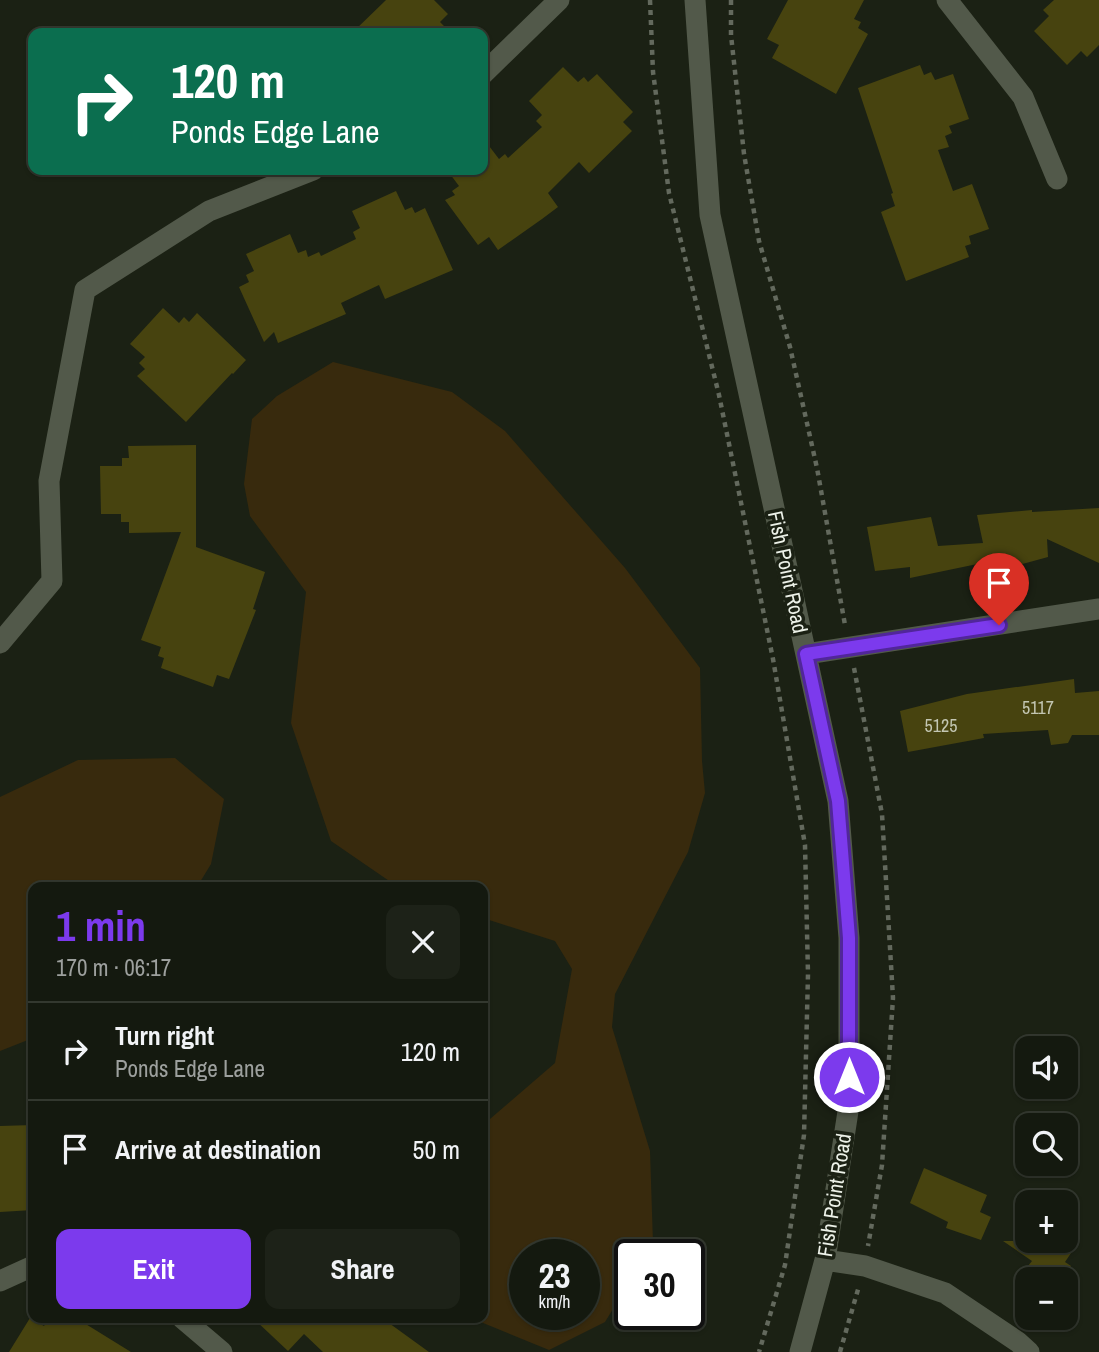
<!DOCTYPE html>
<html lang="en">
<head>
<meta charset="utf-8">
<style>
	body { margin:0; font-family:"Archivo Narrow",sans-serif; background:#1d2218; color:#f1f3f6; height:100vh; display:flex; flex-direction:column; font-size:26px; white-space:nowrap }
	* { box-sizing:border-box; margin:0 }
	p { font-size:23px; color:#9da09e }
	.icon { flex:none; width:38px; height:38px; fill:none; stroke:currentColor; stroke-width:2; stroke-linecap:round; stroke-linejoin:round }
	.map { position:relative; flex:1; overflow:hidden }
	.details { position:absolute; left:28px; top:882px; width:460px; height:441px; display:flex; flex-direction:column; background:#14190f; border-radius:14px; box-shadow:0 2px 5px #0004,0 0 0 2px #33382f }
	.details>* { flex:none }
	.banner { position:absolute; left:28px; top:28px; width:460px; height:147px; border-radius:14px; box-shadow:0 2px 5px #0004,0 0 0 2px #33382f; background:#0b6e4f; color:#fff; overflow:hidden }
	.fabs { position:absolute; left:1015px; top:1036px; display:grid; gap:14px }
	.fabs a { display:grid; place-items:center; width:63px; height:63px; border-radius:14px; background:#14190f; box-shadow:0 2px 5px #0004,0 0 0 2px #33382f; font-size:35px }
	.speed { position:absolute; left:509px; top:1239px; display:flex; gap:14px; font-size:35px; font-weight:700; text-align:center }
	.speed>* { display:grid; place-content:center; width:91px; height:91px; border-radius:50%; background:#14190f; box-shadow:0 2px 5px #0004,0 0 0 2px #33382f; line-height:1 }
	.speed small { font-size:18px; font-weight:400 }
	.speed .limit { border:4px solid #111; border-radius:10px; background:#fff; color:#111 }
	.pin { position:absolute; display:grid; place-items:center; width:60px; height:60px; color:#fff; margin:-72px -30px; border-radius:50% 50% 50% 0; rotate:-45deg; box-shadow:0 0 7px #0007 }
	.pin .icon { rotate:45deg }
	.me { position:absolute; width:77px; margin:-38px; rotate:0deg; stroke-linejoin:round; filter:drop-shadow(0 0 5px #0008) }
	.turn { display:flex; align-items:center; gap:24px; height:147px; padding:0 28px; font-size:32px }
	.turn .icon { width:91px; height:91px; stroke-width:2.5 }
	.turn b { display:block; font-size:49px; line-height:60px }
	.round { display:grid; place-items:center; flex:none; width:74px; height:74px; border-radius:14px; background:#1d2218 }
	.overview { display:flex; align-items:center; justify-content:space-between; height:119px; padding:0 28px }
	h1 { font-size:42px; font-weight:700; line-height:52px; color:#7c3aed }
	.cta { display:flex; gap:14px; margin-top:auto; padding:14px 28px }
	.cta a { flex:1; height:80px; border-radius:14px; background:#7c3aed; color:#fff; font-size:28px; font-weight:700; line-height:80px; text-align:center }
	.cta a+a { background:#1d2218; color:#f1f3f6 }
	ul { padding:0; list-style:none }
	li { display:flex; align-items:center; gap:21px; height:98px; padding:0 28px; border-top:2px solid #33382f }
	li div { flex:1 }
	li b { display:block; font-size:26px }
	li em { font-style:normal }
	.map>svg:first-child { display:block }
	.green { fill:#382a0d; fill-rule:evenodd }
	.building { fill:#47430f }
	.lines { fill:none; stroke-linecap:round; stroke-linejoin:round }
	.path { stroke:#63695d; stroke-width:4.5; stroke-dasharray:5 5; stroke-linecap:butt }
	.minor { stroke:#52594a; stroke-width:21 }
	.route-casing { stroke:#51269a; stroke-width:18 }
	.route { stroke:#7c3aed; stroke-width:12 }
	.labels { text-anchor:middle; dominant-baseline:central; stroke-width:7; stroke-linejoin:round; paint-order:stroke }
	.number-label { font-size:18px; fill:#c3c6b2 }
	.street-label { font-size:21px; fill:#ecf1e8; stroke:#1b2114 }
</style>
</head>
<body>
<div class="map">
<svg width="1099" height="1352" viewBox="0 0 1099 1352">
	<rect width="100%" height="100%" fill="#1b2114"/>
	<path class="green" d="M 333,362 L 452,392 L 505,431 L 625,568 L 700,668 L 702,761 L 705,793 L 688,852 L 615,994 L 612,1027 L 650,1151 L 653,1243 L 646,1255 L 630,1255 L 630,1281 L 605,1322 L 549,1350 L 471,1318 L 483,1318 L 483,1125 L 555,1063 L 572,969 L 555,941 L 483,918 L 483,887 L 398,887 L 331,841 L 291,723 L 306,592 L 250,516 L 244,484 L 252,419 L 277,396 ZM 525,1255 L 584,1255 L 584,1314 L 525,1314 Z
		M 175,758 L 224,799 L 211,864 L 197,887 L 33,887 L 33,1038 L 0,1051 L 0,797 L 78,760 Z"/>
	<path class="building" d="M 386,0 L 434,0 L 448,14 L 440,22 L 451,33 L 352,33 Z
		M 788,0 L 864,0 L 854,19 L 861,22 L 858,28 L 868,34 L 836,94 L 772,58 L 779,45 L 767,39 Z
		M 1054,0 L 1099,0 L 1099,45 L 1087,57 L 1081,51 L 1067,65 L 1034,31 L 1049,16 L 1043,10 Z
		M 920,65 L 924,75 L 931,72 L 935,80 L 953,74 L 969,119 L 949,126 L 952,133 L 945,136 L 949,147 L 938,150 L 953,191 L 972,184 L 989,229 L 969,236 L 971,244 L 965,246 L 969,257 L 906,281 L 881,212 L 895,206 L 891,194 L 893,193 L 858,88 Z
		M 563,67 L 578,82 L 584,77 L 588,82 L 597,74 L 633,112 L 623,122 L 632,131 L 589,173 L 579,162 L 548,193 L 558,207 L 542,219 L 498,250 L 489,237 L 478,245 L 445,200 L 455,195 L 452,191 L 459,186 L 447,170 L 483,170 L 483,138 L 499,159 L 505,154 L 508,158 L 542,127 L 536,121 L 542,115 L 529,101 Z
		M 396,191 L 405,210 L 412,207 L 415,213 L 425,208 L 453,270 L 385,299 L 379,285 L 341,303 L 346,314 L 278,343 L 274,332 L 264,342 L 239,287 L 249,282 L 246,275 L 254,271 L 246,254 L 290,234 L 298,253 L 306,250 L 308,257 L 319,252 L 321,256 L 356,239 L 353,232 L 360,228 L 352,211 Z
		M 163,308 L 179,323 L 184,317 L 189,322 L 197,313 L 246,360 L 233,374 L 232,373 L 186,422 L 137,376 L 145,369 L 139,363 L 145,357 L 130,344 Z
		M 196,445 L 196,547 L 265,572 L 253,609 L 256,610 L 229,679 L 217,675 L 213,687 L 161,668 L 164,658 L 158,656 L 161,647 L 141,640 L 181,532 L 129,533 L 129,522 L 121,522 L 121,514 L 101,514 L 100,466 L 122,466 L 122,458 L 129,458 L 128,446 Z
		M 1099,508 L 1099,563 L 1047,539 L 1048,557 L 989,573 L 987,562 L 910,578 L 910,567 L 875,571 L 867,527 L 931,517 L 938,546 L 983,543 L 977,515 L 1032,510 L 1032,512 Z
		M 1074,679 L 1075,693 L 1099,691 L 1099,735 L 1072,735 L 1068,743 L 1051,745 L 1048,730 L 983,734 L 984,738 L 908,752 L 900,711 L 967,694 Z
		M 33,1125 L 33,1210 L 0,1212 L 0,1126 Z
		M 924,1168 L 987,1195 L 980,1212 L 991,1217 L 981,1240 L 946,1228 L 948,1222 L 910,1203 Z
		M 1003,1241 L 1079,1241 L 1065,1262 L 1071,1266 L 1062,1279 L 1036,1279 L 1024,1271 L 1032,1261 Z
		M 30,1318 L 44,1326 L 49,1318 L 76,1318 L 131,1352 L 9,1352 Z
		M 253,1318 L 382,1318 L 429,1352 L 323,1352 L 304,1334 L 288,1351 Z"/>
	<g class="lines">
		<path class="path" d="M 650,0 L 653,72 L 669,193 L 719,395 L 773,659 L 805,845 L 808,974 L 804,1135 L 785,1265 L 759,1352
			M 731,0 L 731,35 L 744,154 L 759,241 L 790,347 L 817,468 L 845,625
			M 854,668 L 882,814 L 893,998 L 882,1165 L 868,1246
			M 840,1352 L 859,1286"/>
		<path class="minor" d="M 695,0 L 710,215 L 838,801 L 849,938 L 849,1105 L 825,1260 L 800,1352
			M 947,0 L 1023,97 L 1057,179
			M 483,74 L 559,0
			M 0,643 L 52,581 L 49,481 L 85,290 L 209,211 L 313,170
			M 806,654 L 1099,609
			M 825,1260 L 865,1266 L 945,1293 L 1018,1342 L 1029,1352
			M 0,1281 L 33,1266
			M 182,1318 L 222,1352"/>
	</g>
	<g class="lines">
		<g class="route-casing">
			<path id="route" d="M 849,1077 L 849,938 L 838,801 L 806,654 L 999,625"/>
		</g>
		<use href="#route" class="route"/>
	</g>
	<g class="labels">
		<g class="number-label">
			<text x="1038" y="707">5117</text>
			<text x="941" y="725">5125</text>
		</g>
		<g class="street-label">
			<text transform="translate(788 572) rotate(78)">Fish Point Road</text>
			<text transform="translate(834 1195) rotate(-81)">Fish Point Road</text>
		</g>
	</g>
</svg>
<div class="fabs">
<a><svg class="icon" aria-label="sound" viewBox="0 0 24 24"><path d="M4 9h4l5-4v14l-5-4H4zM17 9q2 3 0 6"/></svg></a>
<a><svg class="icon" aria-label="search" viewBox="0 0 24 24"><circle cx="10" cy="10" r="6"/><path d="M15 15l6 6"/></svg></a>
<a>+</a>
<a>−</a>
</div>
<div class="speed"><div>23<small>km/h</small></div><div class="limit">30</div></div>
<div class="pin" style="left:999px;top:625px;background:#d93025"><svg class="icon" aria-label="arrive" viewBox="0 0 24 24"><path d="M6 21V4h12l-3 4 3 4H6"/></svg></div>
<svg class="me" style="left:849px;top:1077px" viewBox="-20 -20 40 40"><circle r="17" fill="#7c3aed" stroke="#fff" stroke-width="3"/><path d="M0-11L8 9 0 5-8 9z" fill="#fff"/></svg>
<div class="banner">
<div class="turn"><svg class="icon" aria-label="right" viewBox="0 0 24 24"><path d="M7 20v-9h11M14 6l5 5-5 5"/></svg><div><b>120 m</b>Ponds Edge Lane</div></div>
</div>
<section class="details">
<div class="overview"><div><h1>1 min</h1><p>170 m · 06:17</p></div><a class="round"><svg class="icon" aria-label="close" viewBox="0 0 24 24"><path d="M6 6l12 12M18 6L6 18"/></svg></a></div>
<ul>
<li><svg class="icon" aria-label="right" viewBox="0 0 24 24"><path d="M7 20v-9h11M14 6l5 5-5 5"/></svg><div><b>Turn right</b><p>Ponds Edge Lane</p></div><em>120 m</em></li>
<li><svg class="icon" aria-label="arrive" viewBox="0 0 24 24"><path d="M6 21V4h12l-3 4 3 4H6"/></svg><div><b>Arrive at destination</b></div><em>50 m</em></li>
</ul>
<div class="cta"><a>Exit</a><a>Share</a></div>
</section>
</div>
</body>
</html>
